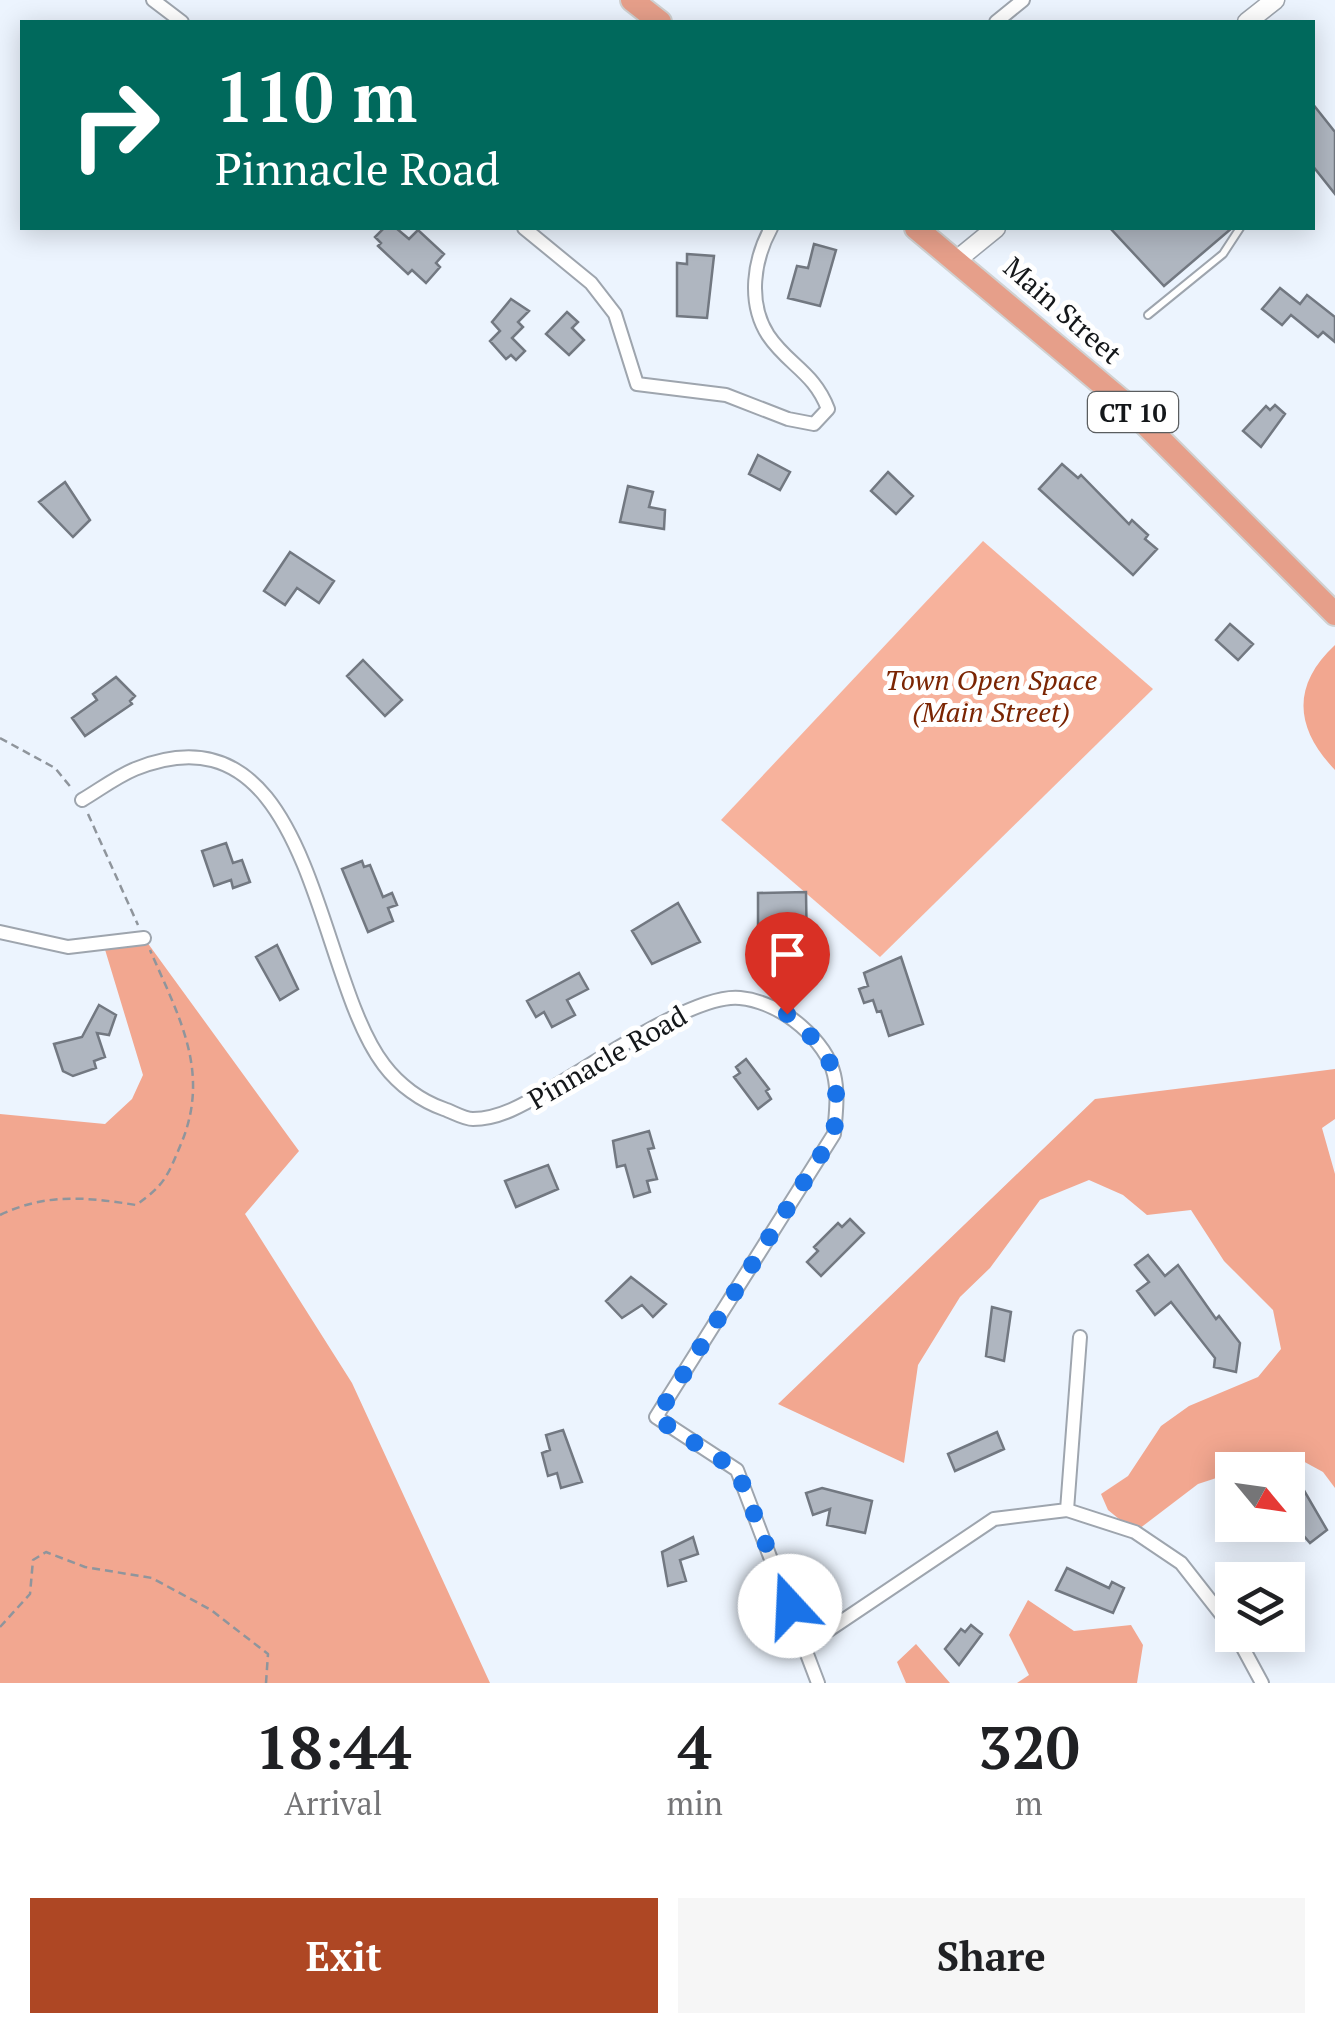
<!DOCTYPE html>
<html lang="en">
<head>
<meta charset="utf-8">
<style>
	body { margin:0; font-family:"PT Serif",serif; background:#f6f6f6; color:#202124; height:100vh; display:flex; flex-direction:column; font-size:38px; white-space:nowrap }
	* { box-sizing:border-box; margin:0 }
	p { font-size:32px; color:#757577 }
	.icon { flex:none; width:55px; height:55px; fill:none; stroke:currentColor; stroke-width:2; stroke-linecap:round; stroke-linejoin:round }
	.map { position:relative; height:1683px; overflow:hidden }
	.panel { display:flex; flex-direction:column; background:#fff; flex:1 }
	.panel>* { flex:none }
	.guide { position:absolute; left:20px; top:20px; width:1295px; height:210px; border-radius:0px; box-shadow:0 5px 25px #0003; background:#00695c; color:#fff; overflow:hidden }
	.needle { width:65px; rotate:119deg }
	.controls { position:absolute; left:1215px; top:1452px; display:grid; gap:20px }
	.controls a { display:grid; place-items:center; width:90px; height:90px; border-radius:0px; background:#fff; box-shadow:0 5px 25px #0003; font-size:50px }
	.pin { position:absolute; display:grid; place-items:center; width:85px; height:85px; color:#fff; margin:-102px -42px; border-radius:50% 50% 50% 0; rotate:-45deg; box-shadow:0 0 10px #0007 }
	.pin .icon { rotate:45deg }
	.me { position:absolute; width:110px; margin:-55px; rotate:340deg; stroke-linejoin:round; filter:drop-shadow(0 0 8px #0008) }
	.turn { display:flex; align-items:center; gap:35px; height:210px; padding:0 30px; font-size:45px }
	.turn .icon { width:130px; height:130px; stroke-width:2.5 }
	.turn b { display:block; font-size:70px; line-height:85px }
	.eta { display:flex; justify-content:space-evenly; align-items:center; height:170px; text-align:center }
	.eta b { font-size:60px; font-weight:700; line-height:70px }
	.action { display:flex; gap:20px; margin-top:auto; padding:20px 30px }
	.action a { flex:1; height:115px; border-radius:0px; background:#ae4724; color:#fff; font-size:40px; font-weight:700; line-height:115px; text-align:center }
	.action a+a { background:#f6f6f6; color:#202124 }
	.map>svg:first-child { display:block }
	.green { fill:#f7b29c }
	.forest { fill:#f2a790 }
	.building { fill:#afb6c0; stroke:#727881; stroke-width:2.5 }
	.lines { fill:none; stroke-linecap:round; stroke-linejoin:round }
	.service-casing { stroke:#9ea5ae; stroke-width:10 }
	.minor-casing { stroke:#9ea5ae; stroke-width:16 }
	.secondary-casing { stroke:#9ea5ae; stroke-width:21 }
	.trunk-casing { stroke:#d0d1d1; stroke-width:26 }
	.path { stroke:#8f959c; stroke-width:2.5; stroke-dasharray:8 5; stroke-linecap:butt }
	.service { stroke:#fff; stroke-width:6 }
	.minor { stroke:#fff; stroke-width:12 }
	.secondary { stroke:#fff; stroke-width:18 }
	.trunk { stroke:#e69f8a; stroke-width:22 }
	.route { stroke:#1a73e8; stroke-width:18; stroke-dasharray:0 32.4 }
	.labels { text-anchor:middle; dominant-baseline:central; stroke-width:10; stroke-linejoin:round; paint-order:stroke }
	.shield { fill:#fff; stroke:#5a5d5f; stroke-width:2.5 }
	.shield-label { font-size:25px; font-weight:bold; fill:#14171a }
	.street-label { font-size:28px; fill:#14171a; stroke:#fff }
	.park-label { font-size:28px; font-style:italic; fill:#7b2503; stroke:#fff }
</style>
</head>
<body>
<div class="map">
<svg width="1335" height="1683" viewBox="0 0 1335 1683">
	<rect width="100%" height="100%" fill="#ecf4fe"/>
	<path class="green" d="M 983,541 L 1153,689 L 880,957 L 721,820 Z"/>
	<path class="forest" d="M 1335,645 L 1335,770 C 1295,728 1291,686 1335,645 Z
		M 144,938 L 299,1151 L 245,1214 L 352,1383 L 490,1683 L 0,1683 L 0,1114 L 105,1124 L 132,1099 L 143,1075 L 103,943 Z
		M 1335,1069 L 1335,1119 L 1322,1128 L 1335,1174 L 1335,1488 L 1323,1472 L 1290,1454 L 1198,1484 L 1135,1532 L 1108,1510 L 1101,1494 L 1128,1476 L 1161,1426 L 1189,1406 L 1258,1377 L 1281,1349 L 1273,1310 L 1224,1261 L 1191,1210 L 1147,1215 L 1123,1195 L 1089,1180 L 1040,1200 L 990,1268 L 960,1297 L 918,1365 L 904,1463 L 778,1404 L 1095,1099 Z
		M 1028,1600 L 1074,1631 L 1131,1625 L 1143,1645 L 1137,1683 L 1017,1683 L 1029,1675 L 1009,1635 Z
		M 916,1644 L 950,1683 L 906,1683 L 897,1662 Z"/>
	<path class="building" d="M 1312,103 L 1335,132 L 1335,194 L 1312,165 Z
		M 384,228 L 396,228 L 409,239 L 418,230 L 444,254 L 436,263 L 440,267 L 426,283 L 412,270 L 408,274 L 378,246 L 381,243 L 375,237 Z
		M 1110,228 L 1232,228 L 1164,286 Z
		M 814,244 L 836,250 L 820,306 L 788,298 L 797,266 L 808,268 Z
		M 687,254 L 714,256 L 707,318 L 677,316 L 677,263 L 687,264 Z
		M 1280,288 L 1300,304 L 1307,295 L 1335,317 L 1335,342 L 1323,332 L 1318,337 L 1291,315 L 1282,325 L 1262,309 Z
		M 511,299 L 529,311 L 518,322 L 523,327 L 512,338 L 525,351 L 516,360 L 511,355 L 506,359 L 490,341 L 500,331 L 492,322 Z
		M 567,312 L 578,322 L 572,328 L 584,340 L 569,355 L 546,334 Z
		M 1275,405 L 1285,414 L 1261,447 L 1243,431 L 1266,406 L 1270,410 Z
		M 758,455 L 790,472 L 780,490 L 749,474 Z
		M 1062,464 L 1078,478 L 1081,475 L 1129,524 L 1132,520 L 1148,535 L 1145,539 L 1157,549 L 1133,575 L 1039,489 Z
		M 888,472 L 913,496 L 896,514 L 871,491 Z
		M 65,482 L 90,520 L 73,537 L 39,502 Z
		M 628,486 L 653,492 L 649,507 L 665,510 L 664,529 L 620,522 Z
		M 290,552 L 334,581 L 319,603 L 297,588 L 285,605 L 264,591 Z
		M 1230,624 L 1253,644 L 1238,660 L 1216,640 Z
		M 363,660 L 402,700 L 385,716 L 347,676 Z
		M 116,677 L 135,696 L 130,701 L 132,704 L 85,736 L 72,718 L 97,700 L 93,694 Z
		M 226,843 L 233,863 L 242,860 L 250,882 L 233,888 L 231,880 L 214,886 L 202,851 Z
		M 362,861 L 364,867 L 370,865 L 383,897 L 392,893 L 397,905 L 388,908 L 393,921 L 368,932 L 342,869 Z
		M 806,892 L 807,954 L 789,957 L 787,932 L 758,932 L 758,893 Z
		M 678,903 L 700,942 L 652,964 L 632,931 Z
		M 277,945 L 298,989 L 280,1000 L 256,957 Z
		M 901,957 L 923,1024 L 889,1036 L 881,1011 L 877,1012 L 873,1000 L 864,1003 L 859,989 L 868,986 L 864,973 Z
		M 579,973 L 588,989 L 567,1000 L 575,1015 L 552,1027 L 544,1012 L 536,1017 L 527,1001 Z
		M 99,1005 L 116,1015 L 109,1035 L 97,1033 L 105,1057 L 94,1061 L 96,1068 L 73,1076 L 63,1071 L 54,1044 L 82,1037 Z
		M 746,1059 L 769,1089 L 766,1091 L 771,1099 L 758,1109 L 734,1077 L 740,1073 L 736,1067 Z
		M 649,1131 L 654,1148 L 648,1149 L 657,1179 L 647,1181 L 650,1192 L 634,1197 L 625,1165 L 617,1167 L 613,1141 Z
		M 548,1165 L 558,1189 L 516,1207 L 505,1181 Z
		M 850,1219 L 864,1233 L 821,1276 L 807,1262 L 818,1251 L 814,1247 L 838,1223 L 842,1227 Z
		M 1148,1255 L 1165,1276 L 1178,1265 L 1216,1319 L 1219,1316 L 1240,1343 L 1236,1372 L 1214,1367 L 1215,1358 L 1171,1302 L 1155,1315 L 1137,1291 L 1149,1282 L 1135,1265 Z
		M 631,1277 L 666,1304 L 653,1317 L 642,1305 L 622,1318 L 606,1301 Z
		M 992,1307 L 1011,1312 L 1004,1361 L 986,1356 Z
		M 563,1430 L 582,1482 L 561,1488 L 557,1473 L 548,1476 L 542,1453 L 550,1450 L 546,1435 Z
		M 997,1432 L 1004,1449 L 955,1471 L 948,1454 Z
		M 1288,1463 L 1327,1530 L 1310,1543 L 1288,1518 L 1292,1502 L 1288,1496 Z
		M 822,1488 L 872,1501 L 865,1533 L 827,1525 L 830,1509 L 813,1515 L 806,1493 Z
		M 693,1537 L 698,1554 L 680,1560 L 686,1581 L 668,1586 L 662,1552 Z
		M 1067,1568 L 1109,1588 L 1112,1582 L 1124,1588 L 1113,1613 L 1056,1590 Z
		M 971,1625 L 982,1634 L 959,1665 L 945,1649 L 961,1629 L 965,1632 Z"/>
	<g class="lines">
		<g class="service-casing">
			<path id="service" d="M 1148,315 L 1223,254 L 1240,228"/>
		</g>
		<g class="minor-casing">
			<path id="minor" d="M 153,0 L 182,22
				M 996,22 L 1023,0
				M 524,228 L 591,283 L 615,314 L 637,384 L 726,395 L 788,419 L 814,424 L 828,409 C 814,372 788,365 768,335 C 747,302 754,259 771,228
				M 82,800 C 99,790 116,777 135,769 C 313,697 314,974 384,1065 C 399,1085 421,1101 444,1109 C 453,1112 464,1119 473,1119 C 501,1119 528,1102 550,1089 C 592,1065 695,993 740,998 C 762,1000 785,1012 801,1026 C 840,1060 839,1085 834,1134 L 656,1417 L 737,1470 L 818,1683
				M 0,932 L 68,947 L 144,938
				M 1067,1510 L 1080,1337
				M 1236,1635 L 1262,1683
				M 805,1646 L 994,1519 L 1067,1510 L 1135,1532 L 1181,1563 L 1232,1628"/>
		</g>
		<g class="secondary-casing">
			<path id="secondary" d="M 1247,22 L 1275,0
				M 958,259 L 996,228"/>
		</g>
		<g class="trunk-casing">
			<path id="trunk" d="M 632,0 L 660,22
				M 916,228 L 1121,400 L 1335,614"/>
		</g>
		<path class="path" d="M 0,738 L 55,768 L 73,790
			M 88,814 L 138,925
			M 0,1215 C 46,1193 86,1197 136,1205 C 165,1185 168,1175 181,1144 C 211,1072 179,1017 150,950
			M 0,1627 L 30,1594 L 33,1560 L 46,1552 L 85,1567 L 152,1578 L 211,1610 L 268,1654 L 266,1683"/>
		<use href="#service" class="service"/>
		<use href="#minor" class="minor"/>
		<use href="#secondary" class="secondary"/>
		<use href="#trunk" class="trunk"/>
	</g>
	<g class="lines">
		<path class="route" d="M 787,1014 C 836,1057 840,1070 834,1134 L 656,1418 L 737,1470 L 790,1606"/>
	</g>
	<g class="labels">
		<rect class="shield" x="1088" y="392" width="90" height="40" rx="8"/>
		<g class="shield-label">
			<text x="1133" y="412">CT 10</text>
		</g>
		<g class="street-label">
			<text transform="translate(1063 310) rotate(41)">Main Street</text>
			<text transform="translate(607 1057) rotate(-30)">Pinnacle Road</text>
		</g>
		<g class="park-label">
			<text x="991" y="679">Town Open Space<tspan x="991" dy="32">(Main Street)</tspan></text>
		</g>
	</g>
</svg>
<div class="controls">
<a><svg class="needle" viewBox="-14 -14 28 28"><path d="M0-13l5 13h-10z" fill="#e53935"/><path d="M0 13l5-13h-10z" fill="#757577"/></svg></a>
<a><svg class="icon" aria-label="layers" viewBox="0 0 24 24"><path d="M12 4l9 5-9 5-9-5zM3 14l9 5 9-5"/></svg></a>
</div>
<div class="pin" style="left:787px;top:1014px;background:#d93025"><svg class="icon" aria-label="arrive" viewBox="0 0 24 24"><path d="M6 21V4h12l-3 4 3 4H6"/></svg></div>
<svg class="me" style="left:790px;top:1606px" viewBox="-20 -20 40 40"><circle r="19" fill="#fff"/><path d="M0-13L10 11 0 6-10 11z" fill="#1a73e8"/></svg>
<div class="guide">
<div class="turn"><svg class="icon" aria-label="right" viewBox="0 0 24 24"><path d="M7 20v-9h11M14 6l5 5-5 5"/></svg><div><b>110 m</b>Pinnacle Road</div></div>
</div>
</div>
<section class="panel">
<div class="eta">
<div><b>18:44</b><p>Arrival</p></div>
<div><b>4</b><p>min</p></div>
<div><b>320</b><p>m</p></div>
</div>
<div class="action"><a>Exit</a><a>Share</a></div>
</section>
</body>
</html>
